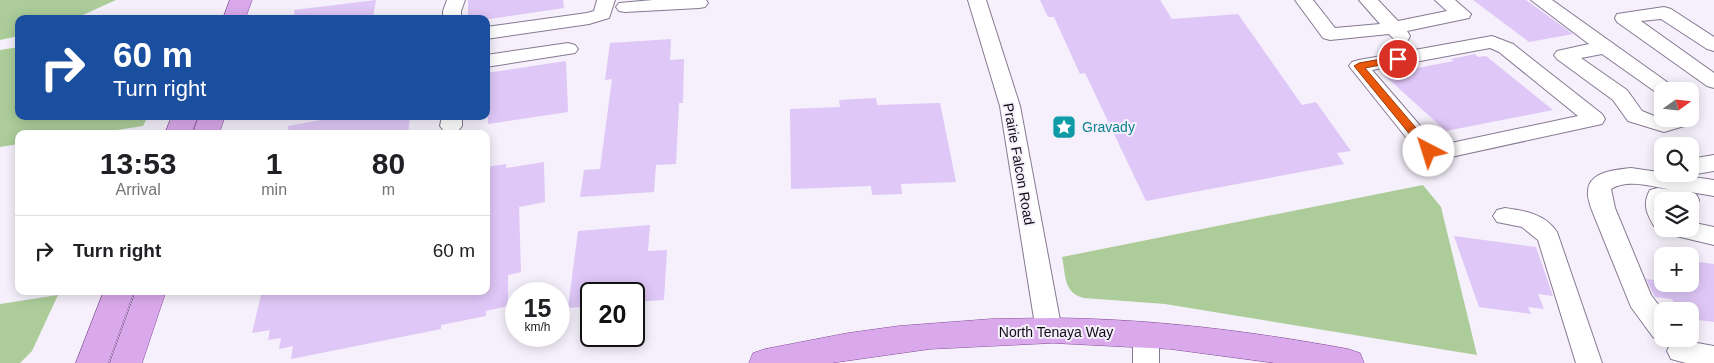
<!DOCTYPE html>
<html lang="en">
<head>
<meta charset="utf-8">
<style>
	body { margin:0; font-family:Helvetica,sans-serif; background:#f2f2f2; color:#202124; height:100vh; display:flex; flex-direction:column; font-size:19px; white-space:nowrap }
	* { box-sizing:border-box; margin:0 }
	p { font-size:16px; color:#757577 }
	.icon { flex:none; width:28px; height:28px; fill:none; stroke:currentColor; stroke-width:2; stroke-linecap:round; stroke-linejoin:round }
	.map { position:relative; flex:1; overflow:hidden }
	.drawer { position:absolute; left:15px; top:130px; width:475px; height:165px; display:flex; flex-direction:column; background:#fff; border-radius:10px; box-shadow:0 2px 12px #0003 }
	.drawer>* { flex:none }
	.hud { position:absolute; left:15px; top:15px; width:475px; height:105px; border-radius:10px; box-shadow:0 2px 12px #0003; background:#1a4fa0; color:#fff; overflow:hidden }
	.needle { width:32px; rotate:75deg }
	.tools { position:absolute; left:1654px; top:82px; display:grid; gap:10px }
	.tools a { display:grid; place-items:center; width:45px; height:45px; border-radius:10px; background:#fff; box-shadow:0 2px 12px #0003; font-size:25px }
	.speed { position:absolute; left:505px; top:282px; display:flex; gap:10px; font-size:25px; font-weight:700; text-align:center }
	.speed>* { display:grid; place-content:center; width:65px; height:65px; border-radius:50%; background:#fff; box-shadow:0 2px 12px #0003; line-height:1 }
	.speed small { font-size:12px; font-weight:400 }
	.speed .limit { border:2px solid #111; border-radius:8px; background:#fff; color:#111 }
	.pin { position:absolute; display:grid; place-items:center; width:42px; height:42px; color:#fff; margin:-21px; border:2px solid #fff; border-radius:50%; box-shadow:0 1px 5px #0007 }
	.me { position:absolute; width:55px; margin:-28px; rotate:320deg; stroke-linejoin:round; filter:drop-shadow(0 0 4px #0008) }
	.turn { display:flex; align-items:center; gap:18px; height:105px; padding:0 15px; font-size:22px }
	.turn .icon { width:65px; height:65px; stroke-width:2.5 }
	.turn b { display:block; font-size:35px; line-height:42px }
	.eta { display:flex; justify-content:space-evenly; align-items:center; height:85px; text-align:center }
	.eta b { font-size:30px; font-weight:700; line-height:35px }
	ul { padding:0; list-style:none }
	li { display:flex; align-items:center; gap:15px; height:70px; padding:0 15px; border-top:1px solid #e0e0e0 }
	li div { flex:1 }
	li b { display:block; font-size:19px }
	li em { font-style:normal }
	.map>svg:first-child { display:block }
	.green { fill:#accd9a }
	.building { fill:#dfc7f7 }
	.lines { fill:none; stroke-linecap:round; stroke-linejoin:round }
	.minor-casing { stroke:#867993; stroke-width:2 }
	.major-casing { stroke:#844c98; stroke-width:1 }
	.minor { fill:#fff; fill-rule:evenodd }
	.major { fill:#daa9eb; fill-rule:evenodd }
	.route { fill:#ea580c; stroke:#983908 }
	.labels { text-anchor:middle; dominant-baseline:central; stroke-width:4; stroke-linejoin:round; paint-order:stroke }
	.culture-label { font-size:14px; fill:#0d838f; stroke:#f5f0fb; text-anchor:start }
	.street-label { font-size:14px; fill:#100c15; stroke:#f5f0fb }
</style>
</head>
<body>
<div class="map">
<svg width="1714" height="363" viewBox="0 0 1714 363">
	<rect width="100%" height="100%" fill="#f5f0fb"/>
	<path class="green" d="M 0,0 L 116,0 L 74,19 L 19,19 L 19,36 L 0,40 Z
		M 19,47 L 19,116 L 148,116 L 143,126 L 91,134 L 19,134 L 19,144 L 0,147 L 0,50 Z
		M 1423,185 L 1441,207 L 1477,355 L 1165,304 L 1084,298 C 1063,293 1066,275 1062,257 Z
		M 58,295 L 32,351 L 20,363 L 0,363 L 0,304 Z"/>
	<path class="building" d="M 376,0 L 373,19 L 295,19 L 294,10 Z
		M 468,0 L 563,0 L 564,8 L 490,19 L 468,19 Z
		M 1040,0 L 1160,0 L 1172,19 L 1238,14 L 1302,105 L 1316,102 L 1351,151 L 1337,153 L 1344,164 L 1146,201 L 1085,73 L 1080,74 L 1054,17 L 1048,17 Z
		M 1473,0 L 1526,0 L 1573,34 L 1529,42 Z
		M 671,39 L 670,60 L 684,59 L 683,103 L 679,103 L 676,164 L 656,165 L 654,192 L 580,197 L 584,170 L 600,169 L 612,79 L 605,80 L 610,43 Z
		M 1475,54 L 1478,57 L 1486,56 L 1553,110 L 1446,131 L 1384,75 L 1392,73 L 1389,70 L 1414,66 L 1417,68 L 1454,61 L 1451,59 Z
		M 566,61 L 568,112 L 488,124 L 486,73 Z
		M 876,98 L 877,105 L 940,103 L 956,182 L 901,184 L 902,194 L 872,195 L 871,186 L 791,189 L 790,109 L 840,107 L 839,100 Z
		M 343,116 L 410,116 L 408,134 L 289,134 L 288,126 Z
		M 544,162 L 545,202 L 519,207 L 521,272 L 508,275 L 508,306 L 486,311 L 486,316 L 441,325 L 441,329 L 291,359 L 293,346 L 279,349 L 281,338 L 268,340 L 270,330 L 252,333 L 262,291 L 337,291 L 337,295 L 357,291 L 486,291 L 486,167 L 506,164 L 506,168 Z
		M 650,225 L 648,251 L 667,250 L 664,300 L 634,302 L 634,294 L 591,294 L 591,306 L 568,308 L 578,231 Z
		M 1454,236 L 1536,247 L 1553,296 L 1538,294 L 1544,309 L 1528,307 L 1531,314 L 1479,307 Z
		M 1690,261 L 1714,264 L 1714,322 L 1690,319 L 1690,311 L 1678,311 L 1672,299 L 1655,297 L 1646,279 L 1662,281 L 1662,284 L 1690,284 Z"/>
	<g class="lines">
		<g class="minor-casing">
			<path id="minor" d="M 447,0 L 465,0 L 461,11 L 461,19 L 443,19 L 443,11 Z
				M 597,0 L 615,0 L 609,18 L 589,24 L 486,39 L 486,27 L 587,13 L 594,11 Z
				M 653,0 L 706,0 L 708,3 L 705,7 L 699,8 L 625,12 L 619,11 L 616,7 L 619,3 Z
				M 968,0 L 986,0 L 1020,106 L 1062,331 L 1058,338 L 1049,342 L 1040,338 L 1036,331 L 1000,106 Z
				M 1295,0 L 1313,0 L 1335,28 L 1380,24 L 1359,0 L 1378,0 L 1398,21 L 1447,11 L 1435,0 L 1455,0 L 1471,14 L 1469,18 L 1407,31 L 1410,36 L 1408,40 C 1399,42 1395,41 1389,34 L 1330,40 L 1323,38 Z
				M 1531,0 L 1552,0 L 1674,87 L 1677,91 L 1662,91 L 1662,96 L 1660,95 L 1602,54 L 1581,58 L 1627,90 L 1642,111 L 1662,119 L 1690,119 L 1690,114 L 1694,119 L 1691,124 L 1664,132 L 1628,121 L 1613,100 L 1557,59 L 1554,55 L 1557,51 L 1589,44 Z
				M 1664,7 L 1671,9 L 1714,37 L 1714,51 L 1707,49 L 1661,19 L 1641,21 L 1714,73 L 1714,88 L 1707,86 L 1617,22 L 1615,18 L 1617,14 Z
				M 1492,36 L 1513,44 L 1602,114 L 1605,119 L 1602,124 L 1451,157 L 1429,158 L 1421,156 L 1349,66 L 1352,62 L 1359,60 ZM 1490,48 L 1499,52 L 1578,116 L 1451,143 L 1435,143 L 1372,70 Z
				M 568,43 L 575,45 L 578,49 L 575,53 L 486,67 L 486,55 Z
				M 442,116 L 462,116 L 462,126 L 458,131 L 451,133 L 444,131 L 440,126 Z
				M 1714,155 L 1714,171 L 1690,175 L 1687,174 L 1690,174 L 1690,159 Z
				M 1631,168 L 1714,180 L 1714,196 L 1690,192 L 1696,194 L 1699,200 L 1696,206 L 1690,208 L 1690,201 L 1662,201 L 1662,228 L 1654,226 C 1647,214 1642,204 1650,190 L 1658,188 L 1673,190 C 1654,187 1628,178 1611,189 L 1615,208 L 1651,295 L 1663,311 L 1662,339 L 1667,339 L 1662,341 L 1653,337 L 1631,307 L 1591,208 C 1590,203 1587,197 1588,192 C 1588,171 1616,170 1631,168 Z
				M 1505,208 C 1526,211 1545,214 1557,232 L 1602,363 L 1576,363 L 1538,240 L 1522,227 L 1497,222 L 1493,216 L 1497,210 Z
				M 1690,222 L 1714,227 L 1714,245 L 1672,235 L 1668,229 L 1690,229 Z
				M 1146,323 L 1155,326 L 1159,334 L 1159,363 L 1133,363 L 1133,334 L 1137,326 Z
				M 1680,340 L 1714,346 L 1714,363 L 1686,363 L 1671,359 L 1667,351 L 1671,343 Z"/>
		</g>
		<g class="major-casing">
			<path id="major" d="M 230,0 L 252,0 L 245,19 L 223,19 Z
				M 172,116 L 198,116 L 191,134 L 165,134 Z
				M 199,116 L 225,116 L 219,134 L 193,134 Z
				M 104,291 L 134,291 L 108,363 L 76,363 Z
				M 136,291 L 166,291 L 142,363 L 110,363 Z
				M 1053,318 C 1153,319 1250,331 1348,349 L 1360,353 L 1364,363 L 1275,363 L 1170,349 L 1053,343 L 930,349 L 831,363 L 749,363 L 753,353 L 765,349 L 848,333 L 899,326 L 991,319 Z"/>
		</g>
		<use href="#minor" class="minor"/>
		<use href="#major" class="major"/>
	</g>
	<path class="route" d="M 1398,56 L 1401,57 L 1401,61 L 1365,68 L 1433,148 L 1434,151 L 1433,153 L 1425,153 L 1354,66 L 1359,63 Z"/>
	<defs>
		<g id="sight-square" transform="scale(1.25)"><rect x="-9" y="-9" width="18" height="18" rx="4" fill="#0f9aa8" stroke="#f5f0fb"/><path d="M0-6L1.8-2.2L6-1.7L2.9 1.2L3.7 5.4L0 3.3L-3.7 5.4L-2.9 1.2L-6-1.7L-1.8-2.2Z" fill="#fff"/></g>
	</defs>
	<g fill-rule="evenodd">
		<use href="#sight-square" x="1064" y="127"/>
	</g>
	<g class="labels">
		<g class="culture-label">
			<text x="1082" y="127">Gravady</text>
		</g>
		<g class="street-label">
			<text transform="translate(1019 164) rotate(80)">Prairie Falcon Road</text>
			<text x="1056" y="332">North Tenaya Way</text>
		</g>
	</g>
</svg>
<div class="tools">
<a><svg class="needle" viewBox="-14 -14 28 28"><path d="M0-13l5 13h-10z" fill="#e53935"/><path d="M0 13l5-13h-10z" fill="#757577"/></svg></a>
<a><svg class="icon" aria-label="search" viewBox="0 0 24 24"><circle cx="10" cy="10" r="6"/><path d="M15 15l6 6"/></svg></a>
<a><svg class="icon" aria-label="layers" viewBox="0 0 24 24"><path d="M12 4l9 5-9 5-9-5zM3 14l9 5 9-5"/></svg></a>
<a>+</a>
<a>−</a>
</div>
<div class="speed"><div>15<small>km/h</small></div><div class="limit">20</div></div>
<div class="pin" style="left:1398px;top:59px;background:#d93025"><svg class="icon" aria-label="arrive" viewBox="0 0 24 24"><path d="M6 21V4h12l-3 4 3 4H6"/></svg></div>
<svg class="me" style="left:1429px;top:151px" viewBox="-20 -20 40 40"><circle r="19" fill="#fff"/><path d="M0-13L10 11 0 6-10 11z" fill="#ea580c"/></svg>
<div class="hud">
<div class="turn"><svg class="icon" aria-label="right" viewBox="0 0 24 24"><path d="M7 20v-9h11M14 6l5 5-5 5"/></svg><div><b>60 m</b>Turn right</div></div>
</div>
<section class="drawer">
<div class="eta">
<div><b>13:53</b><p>Arrival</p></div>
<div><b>1</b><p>min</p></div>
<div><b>80</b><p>m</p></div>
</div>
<ul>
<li><svg class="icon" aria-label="right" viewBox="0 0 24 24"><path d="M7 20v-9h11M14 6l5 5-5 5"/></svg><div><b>Turn right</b></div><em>60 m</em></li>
</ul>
</section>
</div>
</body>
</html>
